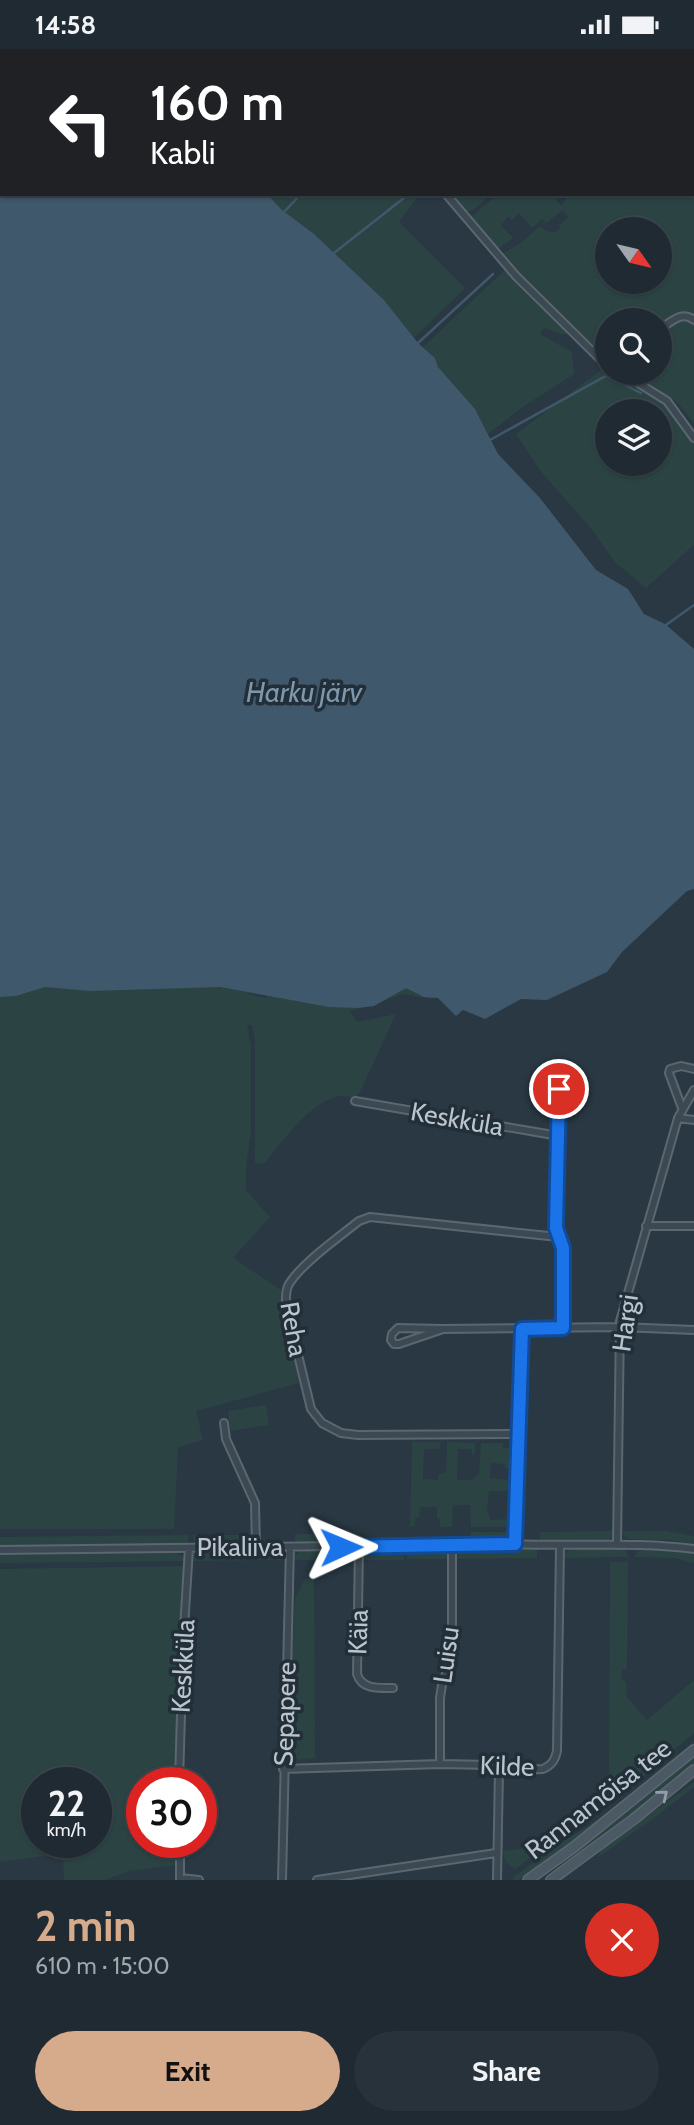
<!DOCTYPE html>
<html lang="en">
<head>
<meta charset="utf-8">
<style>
	body { margin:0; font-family:Cabin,sans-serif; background:#27323a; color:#f1f3f6; height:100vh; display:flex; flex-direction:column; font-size:26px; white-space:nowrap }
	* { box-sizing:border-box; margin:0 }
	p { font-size:23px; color:#a1a7ac }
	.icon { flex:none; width:38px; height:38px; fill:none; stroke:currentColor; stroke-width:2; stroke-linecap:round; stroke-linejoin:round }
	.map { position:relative; height:1831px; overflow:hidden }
	.side { display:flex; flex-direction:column; background:#1f2a32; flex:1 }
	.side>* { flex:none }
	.guide { position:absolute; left:0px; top:0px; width:695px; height:147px; box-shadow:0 2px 5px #0004,0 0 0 2px #3c464d; background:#202124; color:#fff; overflow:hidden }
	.needle { width:46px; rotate:124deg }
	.tools { position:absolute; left:595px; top:168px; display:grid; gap:14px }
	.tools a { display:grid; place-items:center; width:77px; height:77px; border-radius:50%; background:#1f2a32; box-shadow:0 2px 5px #0004,0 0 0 2px #3c464d; font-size:35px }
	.speed { position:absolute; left:21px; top:1718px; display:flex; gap:14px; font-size:35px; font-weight:700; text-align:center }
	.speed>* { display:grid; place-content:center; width:91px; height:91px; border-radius:50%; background:#1f2a32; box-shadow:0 2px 5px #0004,0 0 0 2px #3c464d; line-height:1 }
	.speed small { font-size:18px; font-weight:400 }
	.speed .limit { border:10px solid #d22; background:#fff; color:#111 }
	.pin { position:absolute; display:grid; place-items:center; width:60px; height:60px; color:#fff; margin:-30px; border:4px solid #fff; border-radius:50%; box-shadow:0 2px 7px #0007 }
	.me { position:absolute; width:77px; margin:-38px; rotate:89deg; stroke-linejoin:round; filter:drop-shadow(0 0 5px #0008) }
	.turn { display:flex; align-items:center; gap:24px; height:147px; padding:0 35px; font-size:32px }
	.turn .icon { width:91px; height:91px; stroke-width:2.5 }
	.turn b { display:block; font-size:49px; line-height:60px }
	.round { display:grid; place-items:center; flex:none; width:74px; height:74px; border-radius:37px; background:#27323a }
	.overview { display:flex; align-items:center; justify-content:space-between; height:119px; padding:0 35px }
	h1 { font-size:42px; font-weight:800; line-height:52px; color:#d6ab8b }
	.action { display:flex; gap:14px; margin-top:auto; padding:14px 35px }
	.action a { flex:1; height:80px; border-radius:42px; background:#d6ab8b; color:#111; font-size:28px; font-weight:800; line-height:80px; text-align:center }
	.action a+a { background:#27323a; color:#f1f3f6 }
	.status { display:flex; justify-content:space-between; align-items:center; height:49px; padding:0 35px; background:#1f2a32; direction:ltr }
	.status svg { height:19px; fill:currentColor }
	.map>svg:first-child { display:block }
	.green { fill:#2b4443; fill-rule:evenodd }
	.water { fill:#40586b }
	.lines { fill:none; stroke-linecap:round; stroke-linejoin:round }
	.stream { stroke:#40586b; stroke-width:2.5 }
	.street-casing { stroke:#5b6770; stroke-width:10 }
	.secondary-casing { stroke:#5b6770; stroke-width:12 }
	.street { stroke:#3d4952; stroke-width:6 }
	.secondary { stroke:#4b5965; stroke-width:9 }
	.oneway { stroke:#939fa8 }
	.route-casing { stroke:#114b97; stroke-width:18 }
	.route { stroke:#1a73e8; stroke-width:12 }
	.labels { text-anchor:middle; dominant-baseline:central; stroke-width:7; stroke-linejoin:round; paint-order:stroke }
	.street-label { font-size:26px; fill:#bac4cc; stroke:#222e38 }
	.water-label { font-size:28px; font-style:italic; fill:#7d98ad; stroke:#222e38 }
</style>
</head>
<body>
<div class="status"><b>14:58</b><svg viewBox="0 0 49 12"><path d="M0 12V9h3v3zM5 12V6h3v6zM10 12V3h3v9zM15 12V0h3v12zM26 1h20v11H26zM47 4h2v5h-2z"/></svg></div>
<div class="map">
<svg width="694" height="1831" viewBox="0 0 694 1831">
	<rect width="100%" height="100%" fill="#293843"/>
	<path class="green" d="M 51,0 L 293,0 L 295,2 L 54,2 Z
		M 440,0 L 694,0 L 694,374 L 678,354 L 632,324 L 660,324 L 660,271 L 607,271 L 607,308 L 575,279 L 563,286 L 544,279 L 540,285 L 572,303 L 574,325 L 524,357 L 488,385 L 475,360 L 438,318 L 435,309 L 423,298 L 510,216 L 502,205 L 522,193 L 540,177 L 545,181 L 554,184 L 561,179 L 559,176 L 569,168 L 563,161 L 546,174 L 542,170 L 532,179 L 519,164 L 512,171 L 508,168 L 501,176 L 513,189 L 497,201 L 471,171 L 472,167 L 499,145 L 552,145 L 561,157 L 570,145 L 693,145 L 693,2 L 438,2 ZM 607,180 L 660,180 L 660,233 L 607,233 Z
		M 267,145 L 420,145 L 399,173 L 465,239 L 414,289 L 384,251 L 314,185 L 282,161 Z
		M 453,145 L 470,145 L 473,148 L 477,145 L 491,146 L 473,161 L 466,163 L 451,147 Z
		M 605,318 L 607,319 L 607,324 L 615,324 L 664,355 L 694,394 L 694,496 L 646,539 L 615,513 L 590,478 L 542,424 L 516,385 ZM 607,362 L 660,362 L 660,415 L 607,415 Z
		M 0,921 L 129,924 L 262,945 L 244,944 L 266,949 L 266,940 L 369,925 L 435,944 L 432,950 L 404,945 L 350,962 L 357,973 L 396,965 L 360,1043 L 355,1048 C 348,1048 339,1046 333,1049 C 304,1060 283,1092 264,1115 L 255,1114 L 255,992 L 252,976 L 247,976 L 251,999 L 251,1084 L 246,1117 L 246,1141 L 270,1168 L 233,1209 L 281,1241 L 299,1334 L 196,1362 L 203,1391 L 178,1398 L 174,1480 L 0,1480 L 0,948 L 16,947 Z
		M 266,1356 L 269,1376 L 231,1382 L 228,1362 Z
		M 412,1393 L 441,1393 L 439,1400 L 424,1400 L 423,1430 L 438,1431 L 438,1426 L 446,1423 L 447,1393 L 475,1394 L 475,1404 L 472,1408 L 472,1400 L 458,1400 L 457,1431 L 471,1431 L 479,1425 L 481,1394 L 503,1394 L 503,1399 L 509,1399 L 510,1394 L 511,1394 L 511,1419 L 505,1419 L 505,1415 L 491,1414 L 490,1429 L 511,1431 L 510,1442 L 489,1442 L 487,1461 L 491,1471 L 510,1470 L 509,1478 L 471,1478 L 470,1456 L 453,1456 L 452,1478 L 440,1478 L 440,1470 L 437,1469 L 437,1458 L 420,1458 L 419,1468 L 415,1469 L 415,1477 L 410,1478 Z
		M 616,1482 L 612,1489 L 607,1491 L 540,1492 L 540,1483 Z
		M 622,1482 L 665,1482 L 694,1487 L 694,1495 L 670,1491 L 629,1490 L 625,1487 Z
		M 471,1483 L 515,1483 L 511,1491 L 473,1493 L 471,1490 Z
		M 295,1485 L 339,1485 L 339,1492 L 336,1494 L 298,1495 L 295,1491 Z
		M 188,1486 L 188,1492 L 185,1496 L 0,1497 L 0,1488 Z
		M 193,1486 L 253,1486 L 250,1494 L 194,1495 Z
		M 620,1499 L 626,1502 L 629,1508 L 561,1509 L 570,1500 Z
		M 643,1499 C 660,1500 677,1500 694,1506 L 694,1514 L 674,1509 L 634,1508 L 637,1503 Z
		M 466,1500 L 537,1500 L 537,1509 L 456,1510 L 460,1503 Z
		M 372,1501 L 404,1501 L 404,1511 L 362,1511 L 363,1507 Z
		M 407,1501 L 441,1501 L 449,1506 L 451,1510 L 407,1510 Z
		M 279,1502 L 286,1504 L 288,1511 L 193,1512 L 196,1506 L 203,1503 Z
		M 301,1502 L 349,1502 L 354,1505 L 356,1511 L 294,1511 L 294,1508 Z
		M 176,1504 L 183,1507 L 185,1512 L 0,1514 L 0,1506 Z
		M 610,1513 L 628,1513 L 627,1620 L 622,1620 L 621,1631 L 626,1632 L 627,1648 L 647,1671 L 694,1631 L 694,1684 L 637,1733 L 588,1771 L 559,1788 L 515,1820 L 505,1812 L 503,1802 L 520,1800 L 545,1788 L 555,1787 L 558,1778 L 609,1739 Z
		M 185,1517 L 177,1624 L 176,1734 L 142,1734 L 142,1794 L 176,1794 L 177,1816 L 128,1822 L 105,1831 L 64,1831 L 63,1804 L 0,1813 L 0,1520 ZM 37,1734 L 96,1734 L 96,1794 L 37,1794 Z
		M 314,1529 L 315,1709 L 294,1711 L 287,1702 L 295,1550 L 305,1530 Z
		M 694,1692 L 694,1695 L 626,1752 L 519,1831 L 513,1831 L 514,1828 L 558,1795 L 590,1776 L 636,1741 Z
		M 694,1707 L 694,1714 L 632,1766 L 554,1824 L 553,1823 L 578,1800 Z
		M 694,1733 L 694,1738 L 654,1769 L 597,1809 L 600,1803 L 610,1794 Z"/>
	<path class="water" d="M 0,0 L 51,0 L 54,2 L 2,2 L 2,145 L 267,145 L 282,161 L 314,185 L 384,251 L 418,294 L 435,309 L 438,318 L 475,360 L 498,405 L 540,449 L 596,521 L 628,540 L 644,565 L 665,575 L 694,600 L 694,840 L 687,842 L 622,903 L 607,923 L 547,951 L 521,950 L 485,970 L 463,961 L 456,967 L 438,949 L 424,948 L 406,939 L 374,957 L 358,959 L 329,958 L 220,938 L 90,942 L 45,938 L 16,947 L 0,948 Z"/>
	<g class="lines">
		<path class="stream" d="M 91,2 L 93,0
			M 261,2 L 263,0
			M 284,163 L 301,145
			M 334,204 L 409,145
			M 418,294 L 493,225
			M 606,327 L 641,344
			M 490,391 L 611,324
			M 666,576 L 694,556"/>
		<g class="street-casing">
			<path id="street" d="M 303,0 L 305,2
				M 446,145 L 516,227 L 599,309 L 607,314
				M 660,280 C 671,273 682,261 694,271
				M 622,324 L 667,352 L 694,389
				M 560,1016 L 556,1179 L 563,1199 L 563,1279
				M 355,1052 L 559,1087
				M 682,1059 L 669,1024 L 670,1020 L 681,1017 L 694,1020
				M 678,1069 L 694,1071
				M 646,1177 L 694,1177
				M 443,1280 L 398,1279 L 392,1285 L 391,1291 L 394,1295 L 399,1295 L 443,1280 L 620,1278 L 694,1281
				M 224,1374 L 226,1390 L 255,1454 L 256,1498
				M 519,1385 L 358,1386 L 341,1384 L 322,1374 L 311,1360 L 286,1256 C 286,1249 285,1242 289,1235 C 302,1214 339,1188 359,1172 L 370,1168 L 558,1188
				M 515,1495 L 522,1280
				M 617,1496 L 620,1272 L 678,1069 L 694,1041
				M 359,1498 L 357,1625 C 362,1641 379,1639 393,1639
				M 0,1501 L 515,1495 C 575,1498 635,1492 694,1500
				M 440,1715 L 440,1649 L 442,1636 L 452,1608 L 452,1496
				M 283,1720 L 440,1715 L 492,1716 L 499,1722 L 543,1720 C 552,1716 555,1711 557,1702 L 560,1497
				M 179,1734 L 183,1595 L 189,1499
				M 180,1794 L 180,1831
				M 180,1829 L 199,1831
				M 282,1831 L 290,1498
				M 317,1831 L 496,1804
				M 497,1831 L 499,1722"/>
		</g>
		<g class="secondary-casing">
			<path id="secondary" d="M 528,1831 L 574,1798 L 694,1701
				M 551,1831 L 634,1770 L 694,1721"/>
		</g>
		<use href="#street" class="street"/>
		<use href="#secondary" class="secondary"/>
	</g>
	<defs><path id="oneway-chevron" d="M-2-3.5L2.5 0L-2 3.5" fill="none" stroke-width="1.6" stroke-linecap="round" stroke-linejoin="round" transform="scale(1.75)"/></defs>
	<use class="oneway" href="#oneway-chevron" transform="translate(663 1746) rotate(-39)"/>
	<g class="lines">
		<g class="route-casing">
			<path id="route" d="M 341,1498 L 515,1495 L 522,1280 L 563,1279 L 563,1199 L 556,1179 L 559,1040"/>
		</g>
		<use href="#route" class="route"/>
	</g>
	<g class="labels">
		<g class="street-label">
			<text transform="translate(457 1070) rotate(10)">Keskküla</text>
			<text transform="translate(625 1274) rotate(-82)">Hargi</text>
			<text transform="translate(294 1280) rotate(80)">Reha</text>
			<text x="240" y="1498">Pikaliiva</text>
			<text transform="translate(358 1583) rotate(-88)">Käia</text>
			<text transform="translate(446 1606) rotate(-82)">Luisu</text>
			<text transform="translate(183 1617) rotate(-87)">Keskküla</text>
			<text transform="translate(285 1665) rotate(-88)">Sepapere</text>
			<text transform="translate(507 1717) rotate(2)">Kilde</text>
			<text transform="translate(598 1750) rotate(-38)">Rannamõisa tee</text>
		</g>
		<g class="water-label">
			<text x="304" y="643">Harku järv</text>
		</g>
	</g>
</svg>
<div class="tools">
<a><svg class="needle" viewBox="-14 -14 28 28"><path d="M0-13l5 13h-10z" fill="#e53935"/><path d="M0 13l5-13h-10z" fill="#a1a7ac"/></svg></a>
<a><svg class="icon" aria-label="search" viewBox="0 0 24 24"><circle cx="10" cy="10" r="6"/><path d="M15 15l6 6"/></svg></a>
<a><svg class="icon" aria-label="layers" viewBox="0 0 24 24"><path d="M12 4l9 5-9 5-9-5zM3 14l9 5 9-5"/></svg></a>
</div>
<div class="speed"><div>22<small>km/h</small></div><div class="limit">30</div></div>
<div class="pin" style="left:559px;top:1040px;background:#d93025"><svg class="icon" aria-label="arrive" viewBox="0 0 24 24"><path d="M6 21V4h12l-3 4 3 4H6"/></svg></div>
<svg class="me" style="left:341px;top:1498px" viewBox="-20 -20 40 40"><path d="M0-17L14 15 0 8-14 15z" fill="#1a73e8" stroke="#fff" stroke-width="4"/></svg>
<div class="guide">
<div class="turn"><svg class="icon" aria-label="left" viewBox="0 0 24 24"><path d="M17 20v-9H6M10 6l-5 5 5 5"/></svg><div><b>160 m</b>Kabli</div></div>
</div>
</div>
<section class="side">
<div class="overview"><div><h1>2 min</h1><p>610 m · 15:00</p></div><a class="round" style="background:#d93025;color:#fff"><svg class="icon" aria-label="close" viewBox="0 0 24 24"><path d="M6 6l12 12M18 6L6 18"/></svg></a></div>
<div class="action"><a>Exit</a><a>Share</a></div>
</section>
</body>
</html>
